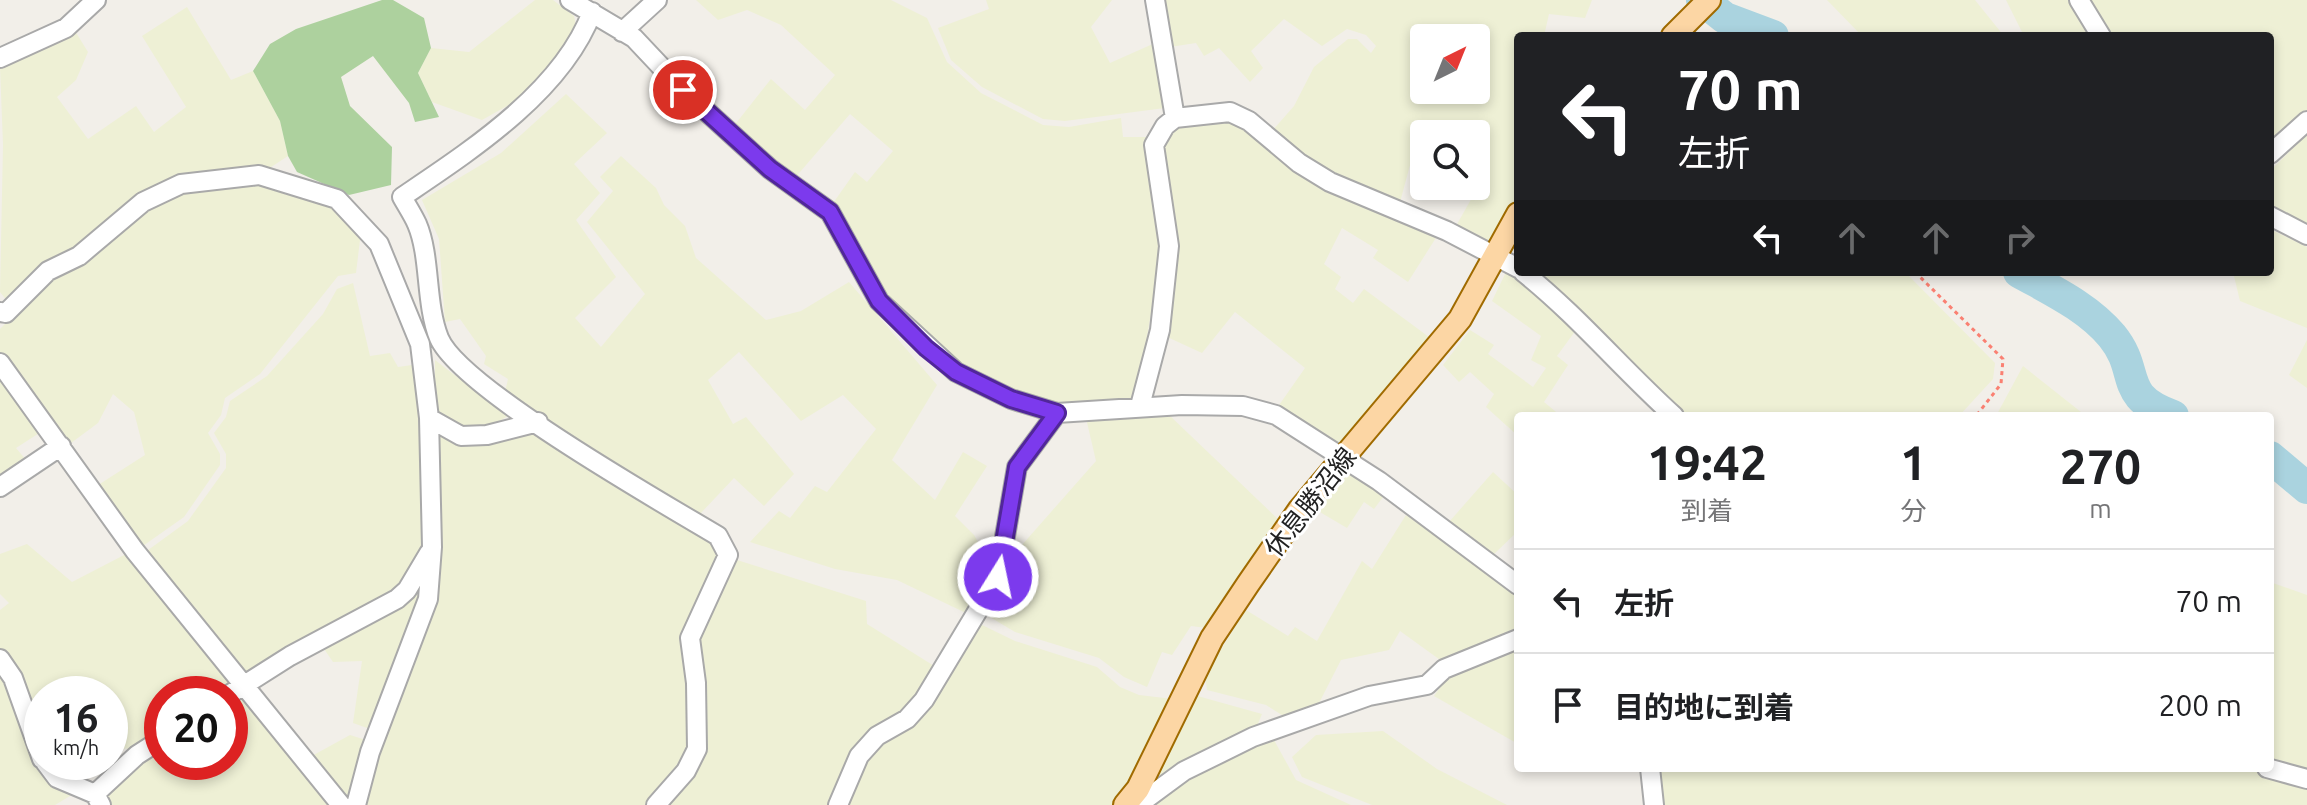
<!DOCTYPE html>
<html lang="ja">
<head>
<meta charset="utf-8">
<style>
	body { margin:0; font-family:Ubuntu,"Noto Sans JP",sans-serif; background:#f6f6f6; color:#202124; height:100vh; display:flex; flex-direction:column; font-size:30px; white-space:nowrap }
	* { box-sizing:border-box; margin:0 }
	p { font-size:26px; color:#757577 }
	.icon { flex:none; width:44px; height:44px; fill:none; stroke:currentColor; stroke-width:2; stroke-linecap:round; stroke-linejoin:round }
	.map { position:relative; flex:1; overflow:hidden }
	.sheet { position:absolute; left:1514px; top:412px; width:760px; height:360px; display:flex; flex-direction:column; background:#fff; border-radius:8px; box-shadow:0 4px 12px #0003 }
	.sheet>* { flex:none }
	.banner { position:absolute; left:1514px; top:32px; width:760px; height:244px; border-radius:8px; box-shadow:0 4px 12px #0003; background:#202124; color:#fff; overflow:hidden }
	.needle { width:52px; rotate:43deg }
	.buttons { position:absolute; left:1410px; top:24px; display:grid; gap:16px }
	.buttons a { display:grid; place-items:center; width:80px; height:80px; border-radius:8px; background:#fff; box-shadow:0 4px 12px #0003; font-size:40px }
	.speed { position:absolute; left:24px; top:676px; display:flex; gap:16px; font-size:40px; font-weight:700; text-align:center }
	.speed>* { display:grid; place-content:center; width:104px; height:104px; border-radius:50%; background:#fff; box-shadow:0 4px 12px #0003; line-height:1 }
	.speed small { font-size:20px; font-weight:400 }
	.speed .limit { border:12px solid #d22; background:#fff; color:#111 }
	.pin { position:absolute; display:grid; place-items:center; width:68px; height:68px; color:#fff; margin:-34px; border:4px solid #fff; border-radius:50%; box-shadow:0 2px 8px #0007 }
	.me { position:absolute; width:88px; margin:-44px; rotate:10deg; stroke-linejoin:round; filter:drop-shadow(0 0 6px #0008) }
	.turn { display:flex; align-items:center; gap:28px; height:168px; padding:0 32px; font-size:36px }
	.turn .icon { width:104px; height:104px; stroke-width:2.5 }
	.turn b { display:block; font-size:56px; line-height:68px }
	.lanes { display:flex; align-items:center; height:76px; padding:0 32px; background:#0003; justify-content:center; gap:40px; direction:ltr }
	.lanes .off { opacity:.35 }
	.eta { display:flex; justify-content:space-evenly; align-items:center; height:136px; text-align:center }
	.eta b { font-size:48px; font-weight:700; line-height:56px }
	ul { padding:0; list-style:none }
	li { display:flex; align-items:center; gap:24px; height:104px; padding:0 32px; border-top:2px solid #e0e0e0 }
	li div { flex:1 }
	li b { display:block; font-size:30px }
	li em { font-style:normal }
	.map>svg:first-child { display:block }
	.farmland { fill:#eef0d5; fill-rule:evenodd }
	.forest { fill:#add19e }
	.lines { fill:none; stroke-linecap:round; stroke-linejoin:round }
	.river { stroke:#aad3df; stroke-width:32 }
	.minor-casing { stroke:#a9a9a9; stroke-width:22 }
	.major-casing { stroke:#a06b00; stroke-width:26 }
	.path { stroke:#fa8072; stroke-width:3; stroke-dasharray:4 4; stroke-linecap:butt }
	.minor { stroke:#fff; stroke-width:18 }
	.major { stroke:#fcd6a4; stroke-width:22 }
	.route-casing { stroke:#51269a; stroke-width:20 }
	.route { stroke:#7c3aed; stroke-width:14 }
	.labels { text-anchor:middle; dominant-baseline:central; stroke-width:6; stroke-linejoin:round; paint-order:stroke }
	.street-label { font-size:26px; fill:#222; stroke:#fff }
</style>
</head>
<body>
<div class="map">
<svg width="2307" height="805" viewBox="0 0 2307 805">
	<rect width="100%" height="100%" fill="#f2efe9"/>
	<path class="farmland" d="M 535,0 L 553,0 L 574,16 L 578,34 L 514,102 L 482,120 L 432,102 L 418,73 L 431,48 L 469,52 Z
		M 696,0 L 891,0 L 927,18 L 947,62 L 981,93 L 1043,125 L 1069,127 L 1121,118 L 1123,137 L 1149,137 L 1163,244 L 1136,400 L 1053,406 L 960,369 L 925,341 L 881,290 L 831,206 L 855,172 L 867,182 L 893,151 L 850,114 L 794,179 L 733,127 L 771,79 L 805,110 L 835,75 L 781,25 L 747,10 L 718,20 Z
		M 986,0 L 1112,0 L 1091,27 L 1110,63 L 1155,43 L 1165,108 L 1065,121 L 1043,119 L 982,87 L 951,60 L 938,28 L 989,9 Z
		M 1162,0 L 1592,0 L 1585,18 L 1549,14 L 1544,36 L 1518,36 L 1518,199 L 1493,246 L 1456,226 L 1487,171 L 1476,159 L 1476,134 L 1453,134 L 1439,120 L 1424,134 L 1424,152 L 1415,147 L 1400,202 L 1341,182 L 1272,131 L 1294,106 L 1314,67 L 1348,39 L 1357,39 L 1371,53 L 1376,46 L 1366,35 L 1347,29 L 1322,46 L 1284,19 L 1251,51 L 1263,68 L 1250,82 L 1219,48 L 1204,56 L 1196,43 L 1170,47 ZM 1424,38 L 1476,38 L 1476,90 L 1424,90 Z
		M 1827,0 L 1975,0 L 2004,36 L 1862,36 Z
		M 2006,0 L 2070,0 L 2091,36 L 2024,36 Z
		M 2089,0 L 2307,0 L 2307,110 L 2270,141 L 2270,36 L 2110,36 Z
		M 187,7 L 231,80 L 253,71 L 280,121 L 288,156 L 265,171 L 179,179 L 8,302 L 0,292 L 3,145 L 0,67 L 75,31 L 88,52 L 76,80 L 57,97 L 88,139 L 136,106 L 154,132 L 186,107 L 142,36 Z
		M 566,94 L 607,133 L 574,164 L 600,193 L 576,220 L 616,277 L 575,318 L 601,347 L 645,294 L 587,222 L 613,191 L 600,177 L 621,156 L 656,188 L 664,205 L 685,226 L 696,258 L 766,320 L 801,311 L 849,282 L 937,385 L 892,460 L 935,500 L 963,452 L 987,466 L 955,516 L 974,535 L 995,572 L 970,615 L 897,580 L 835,569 L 750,542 L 779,511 L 790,518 L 815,486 L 827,492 L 876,429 L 843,395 L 801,421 L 739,352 L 708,380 L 733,424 L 746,417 L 794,474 L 764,506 L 734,478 L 700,514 L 583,444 L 505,392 L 508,379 L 484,364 L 486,356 L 460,319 L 445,322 L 439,239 L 422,200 L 501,153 Z
		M 1229,119 L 1439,233 L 1408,282 L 1373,258 L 1378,250 L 1342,228 L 1324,264 L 1341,277 L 1335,289 L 1353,303 L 1364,289 L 1433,340 L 1343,447 L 1277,408 L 1305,368 L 1235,312 L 1202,353 L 1165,336 L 1160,149 L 1174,126 Z
		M 2307,134 L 2307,226 L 2270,208 L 2270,171 Z
		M 256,178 L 333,202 L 361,232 L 356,273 L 338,276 L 260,374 L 225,398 L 221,415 L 208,433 L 220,454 L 220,465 L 184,517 L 140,548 L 95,487 L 145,455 L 134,412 L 113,394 L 98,423 L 67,446 L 0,357 L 0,329 L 53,275 L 135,212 L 187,186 Z
		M 2270,229 L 2307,247 L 2307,328 L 2240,301 L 2233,272 L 2270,272 Z
		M 1507,270 L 1576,330 L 1557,356 L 1568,365 L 1544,402 L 1561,416 L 1518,416 L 1518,436 L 1486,407 L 1494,394 L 1470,372 L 1459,382 L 1443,365 L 1470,330 L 1494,345 L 1488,354 L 1533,387 L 1546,368 L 1531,360 L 1541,336 L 1492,301 Z
		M 1531,272 L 1905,272 L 1995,363 L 1993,379 L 1959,416 L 1680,416 Z
		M 353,283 L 370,356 L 390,353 L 398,367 L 419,364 L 424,544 L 398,591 L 244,680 L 144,553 L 188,521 L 226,468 L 226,454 L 214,433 L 226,417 L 230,401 L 267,376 L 323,314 L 337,289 Z
		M 2307,340 L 2307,388 L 2289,375 Z
		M 435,360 L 508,416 L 483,430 L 459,428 L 435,412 Z
		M 2023,366 L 2086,416 L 1996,416 Z
		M 0,374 L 44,430 L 16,448 L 27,461 L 0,479 Z
		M 1167,413 L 1280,521 L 1207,628 L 1191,626 L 1172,655 L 1162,652 L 1147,687 L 1124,677 L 1099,658 L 1015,632 L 985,614 L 1006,563 L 1096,461 L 1086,418 Z
		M 434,426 L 535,430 L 714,542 L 720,557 L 686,636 L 691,743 L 682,763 L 646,805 L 361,805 L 432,605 Z
		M 1347,467 L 1386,493 L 1374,509 L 1364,502 L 1347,528 L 1313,508 Z
		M 1493,472 L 1518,495 L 1518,531 L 1492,556 L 1449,522 Z
		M 1406,515 L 1518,594 L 1518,628 L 1443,662 L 1400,631 L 1389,650 L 1341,660 L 1319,703 L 1285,717 L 1266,705 L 1207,690 L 1205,675 L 1246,610 L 1288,636 L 1295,627 L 1317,641 L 1362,561 L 1372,569 Z
		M 27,544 L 72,582 L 128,553 L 237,682 L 219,694 L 162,694 L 162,733 L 130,754 L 126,748 L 112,756 L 110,750 L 110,694 L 42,694 L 42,736 L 11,661 L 0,649 L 0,610 L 9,603 L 0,594 L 0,554 Z
		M 737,560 L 866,601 L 867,624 L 939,669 L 908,713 L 868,739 L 834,805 L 666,805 L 706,748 L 699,641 Z
		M 427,565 L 422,601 L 370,729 L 353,723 L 362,661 L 333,662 L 320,643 L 372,614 Z
		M 2270,582 L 2307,595 L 2307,773 L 2270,763 Z
		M 980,624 L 1015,641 L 1097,667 L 1120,687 L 1139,695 L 1173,699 L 1130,788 L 1112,805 L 842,805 L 862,761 Z
		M 1518,644 L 1518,744 L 1434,696 L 1448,677 Z
		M 0,673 L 33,760 L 75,793 L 55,805 L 0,805 Z
		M 242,690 L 334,805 L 108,805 L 101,790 L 162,744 L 162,762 L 230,762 L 230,698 Z
		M 1194,695 L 1262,714 L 1254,733 L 1208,749 L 1151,784 Z
		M 1383,731 L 1437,769 L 1507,805 L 1372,805 L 1302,777 L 1292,757 L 1316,735 Z
		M 350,735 L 369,741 L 348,805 L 310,757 Z
		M 1274,740 L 1296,780 L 1351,805 L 1153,805 L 1179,784 L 1239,753 Z
		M 1654,768 L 2252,768 L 2307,783 L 2307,805 L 1659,805 Z"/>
	<path class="forest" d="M 382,0 L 393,0 L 424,18 L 431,48 L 418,73 L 439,117 L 415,122 L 409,103 L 373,56 L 341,77 L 350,106 L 392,147 L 391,185 L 349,195 L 297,172 L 288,156 L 280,121 L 253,71 L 270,44 L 296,29 Z"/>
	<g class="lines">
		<path class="river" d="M 1702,0 L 1725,18 L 1773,36
			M 2019,272 C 2051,290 2088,307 2112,336 C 2142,373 2116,395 2173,416
			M 2270,457 L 2307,488"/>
		<g class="minor-casing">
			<path id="minor" d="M 570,0 L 634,38 L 683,90 L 770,169 L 830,212 L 879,301 L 956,372 L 1011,399 L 1057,413 L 1182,405 L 1243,406 L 1276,415 L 1379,481 L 1518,585
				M 1155,0 L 1175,118
				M 2079,0 L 2101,36
				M 592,12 C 562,92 470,151 402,197 C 407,206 413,215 417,224 C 431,257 425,303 439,338 C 460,388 663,503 718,536 L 728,555 L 690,638 L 696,683 L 697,749 L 686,771 L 656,805
				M 622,32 L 657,0
				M 0,58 L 66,28 L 96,0
				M 2270,154 L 2307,121
				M 2270,216 L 2307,235
				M 1523,272 C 1578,316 1622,369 1674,416
				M 0,312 L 6,313 L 48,271 L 79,256 L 143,202 L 181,184 L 259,175 L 337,199 L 379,244 L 420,344 L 429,418 L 432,547 L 428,599 L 370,752 L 356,805
				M 0,363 L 135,551 L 341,805
				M 1140,406 L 1160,330 L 1169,246 L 1154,145 L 1165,126 L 1175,118 L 1230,112 L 1249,121 L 1299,163 L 1330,182 L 1447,231 L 1518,268
				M 429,418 L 461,436 L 487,435 L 538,422
				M 0,487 L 61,446
				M 0,659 L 13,678 L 42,759
				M 230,694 L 290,656 L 397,599 L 407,590 L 429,553
				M 45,762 L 57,778 L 95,794 L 101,805
				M 1650,768 L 1654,805
				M 2267,768 L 2307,779
				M 95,794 L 137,755 L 162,739
				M 1134,794 L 1146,799 L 1184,771 L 1253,737 L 1369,696 L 1427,685 L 1444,669 L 1518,639
				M 838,805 L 859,756 L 877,736 L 907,719 L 924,700 L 998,577 L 1017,467 L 1057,413"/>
		</g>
		<g class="major-casing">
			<path id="major" d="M 1673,36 L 1709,0
				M 1125,805 L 1138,789 L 1212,638 L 1248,584 L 1300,509 L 1460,319 L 1518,214"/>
		</g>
		<path class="path" d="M 1915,272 L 2003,359 L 2001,384 L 1976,416"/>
		<use href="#minor" class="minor"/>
		<use href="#major" class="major"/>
	</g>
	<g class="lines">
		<g class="route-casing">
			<path id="route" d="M 683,90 L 770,169 L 830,212 L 879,301 L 926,348 L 956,372 L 1011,399 L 1057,413 L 1017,467 L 998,577"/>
		</g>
		<use href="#route" class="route"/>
	</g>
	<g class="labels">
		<g class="street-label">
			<text transform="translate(1310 502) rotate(-52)">休息勝沼線</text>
		</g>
	</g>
</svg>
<div class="buttons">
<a><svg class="needle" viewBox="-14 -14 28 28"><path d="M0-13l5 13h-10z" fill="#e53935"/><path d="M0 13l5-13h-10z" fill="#757577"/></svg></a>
<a><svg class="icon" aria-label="search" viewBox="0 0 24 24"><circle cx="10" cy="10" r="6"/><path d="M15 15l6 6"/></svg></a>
</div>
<div class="speed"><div>16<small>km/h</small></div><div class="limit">20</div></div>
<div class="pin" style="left:683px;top:90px;background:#d93025"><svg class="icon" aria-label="arrive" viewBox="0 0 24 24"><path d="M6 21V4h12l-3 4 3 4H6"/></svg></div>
<svg class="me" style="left:998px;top:577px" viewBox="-20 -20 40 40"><circle r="17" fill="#7c3aed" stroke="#fff" stroke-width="3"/><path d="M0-11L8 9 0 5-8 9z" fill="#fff"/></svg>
<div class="banner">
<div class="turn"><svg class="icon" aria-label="left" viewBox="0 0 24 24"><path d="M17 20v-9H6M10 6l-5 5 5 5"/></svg><div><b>70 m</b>左折</div></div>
<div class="lanes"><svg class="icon" aria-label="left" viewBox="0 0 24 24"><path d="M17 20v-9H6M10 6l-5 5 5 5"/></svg><svg class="icon off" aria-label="ahead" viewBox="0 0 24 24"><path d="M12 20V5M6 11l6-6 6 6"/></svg><svg class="icon off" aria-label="ahead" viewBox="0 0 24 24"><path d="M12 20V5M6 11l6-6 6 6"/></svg><svg class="icon off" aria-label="right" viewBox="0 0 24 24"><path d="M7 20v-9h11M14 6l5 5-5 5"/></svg></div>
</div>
<section class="sheet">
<div class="eta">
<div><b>19:42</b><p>到着</p></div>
<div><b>1</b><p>分</p></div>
<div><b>270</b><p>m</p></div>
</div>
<ul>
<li><svg class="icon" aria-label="left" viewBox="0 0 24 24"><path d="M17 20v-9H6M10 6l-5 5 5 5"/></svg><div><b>左折</b></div><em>70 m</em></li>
<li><svg class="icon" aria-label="arrive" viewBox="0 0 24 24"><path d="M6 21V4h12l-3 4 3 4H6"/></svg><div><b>目的地に到着</b></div><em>200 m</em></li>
</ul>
</section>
</div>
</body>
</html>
